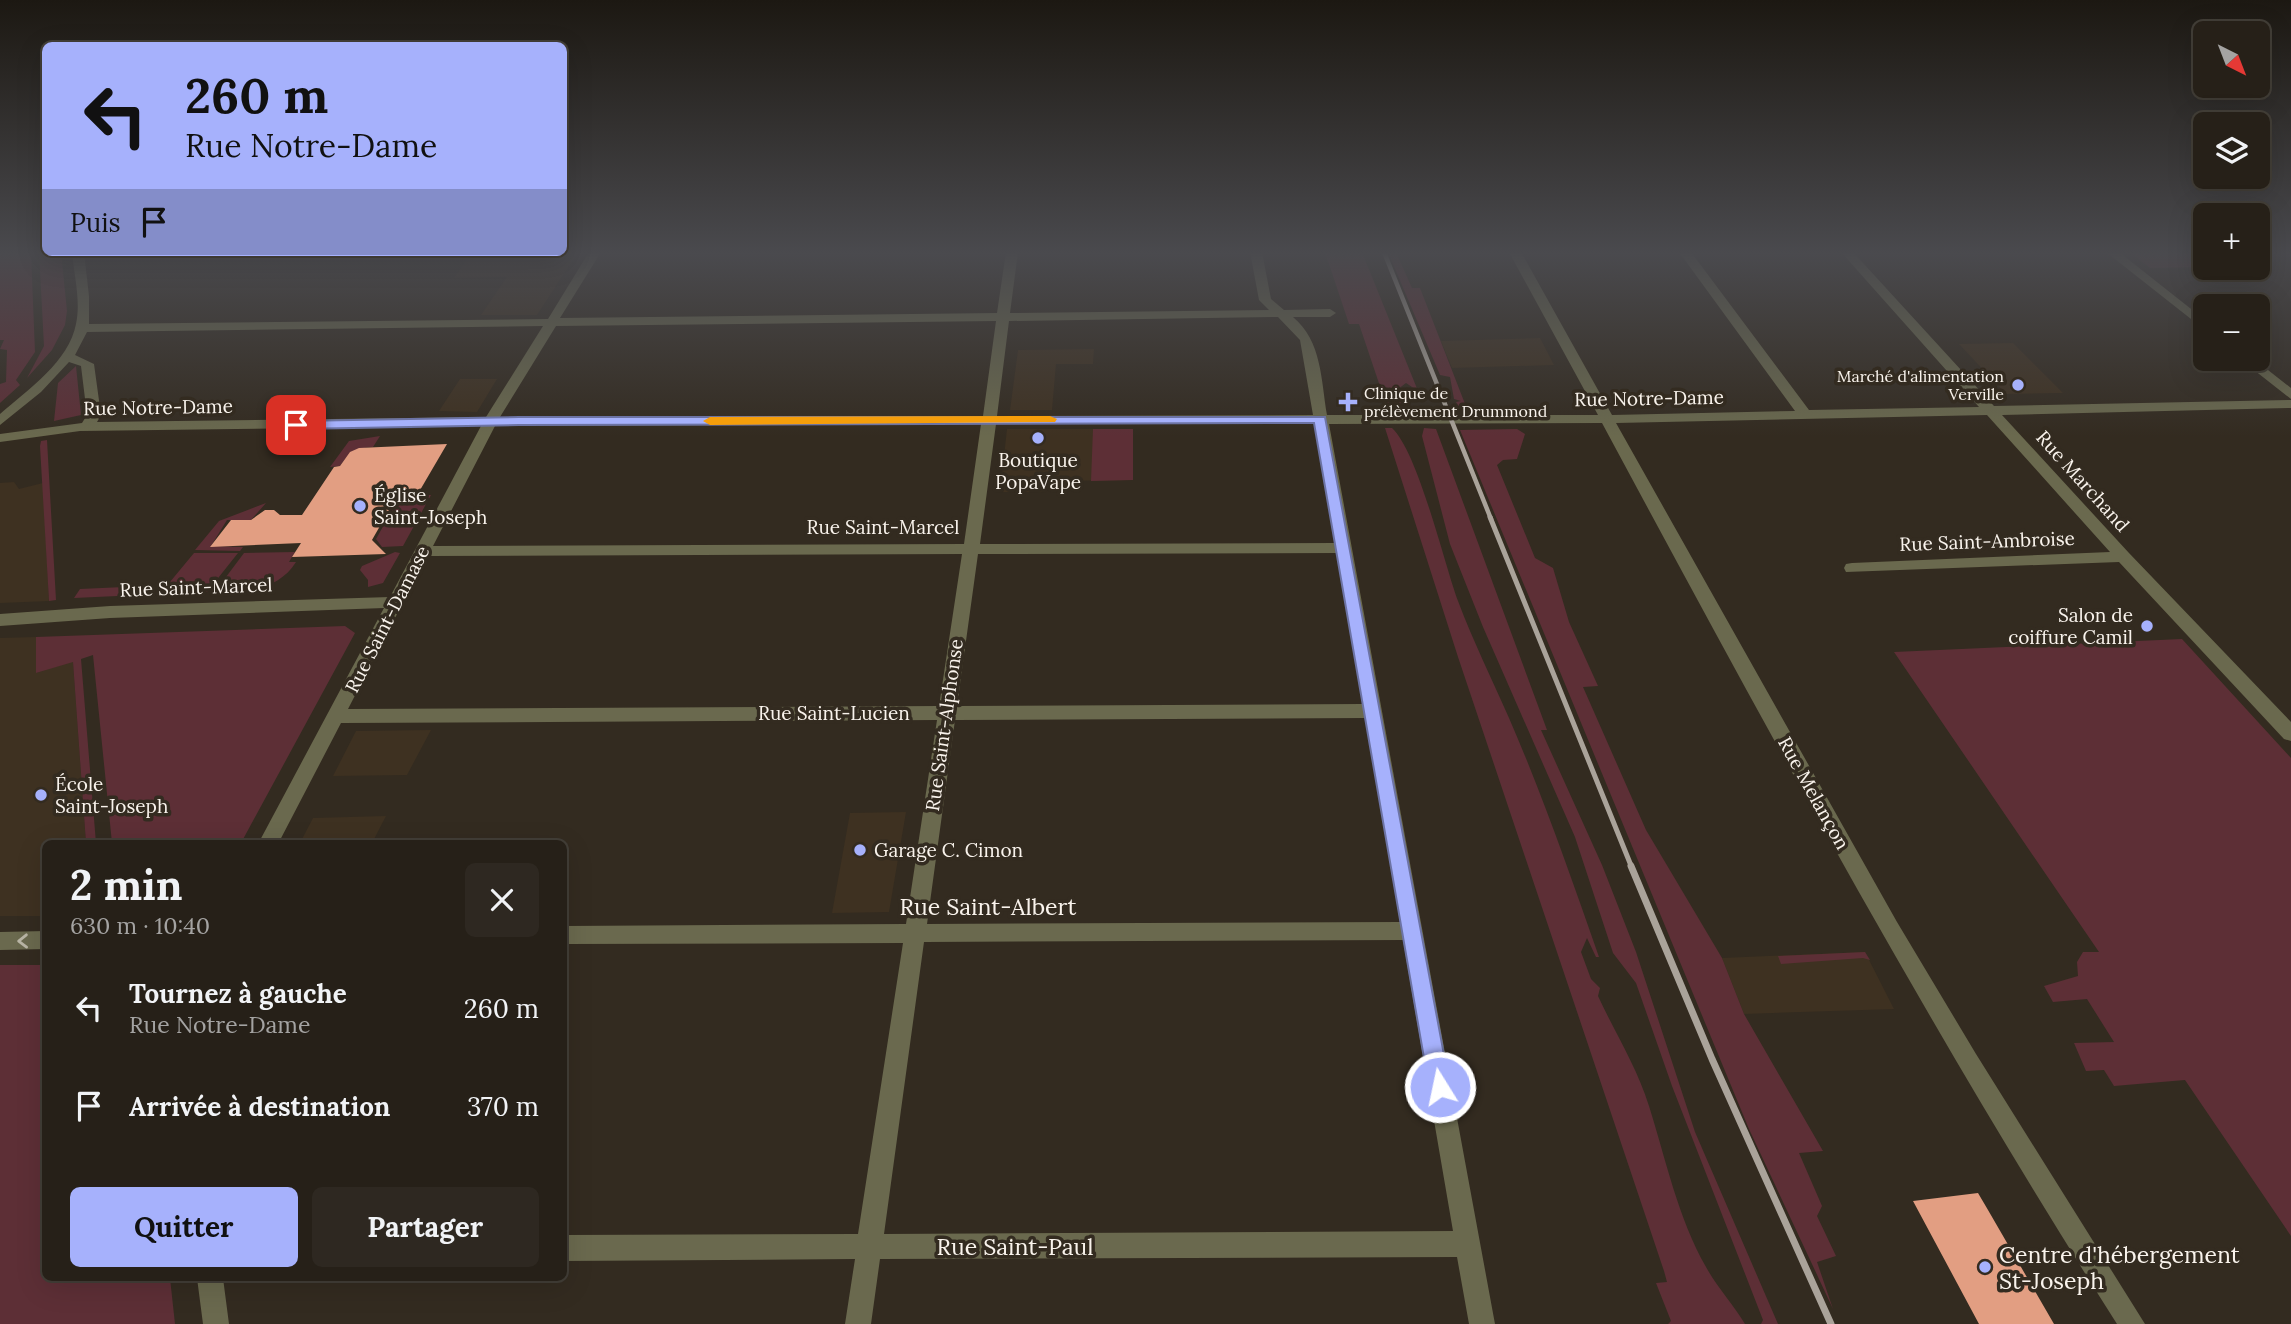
<!DOCTYPE html>
<html lang="fr">
<head>
<meta charset="utf-8">
<style>
	body { margin:0; font-family:Lora,serif; background:#2e2821; color:#f1f3f6; height:100vh; display:flex; flex-direction:column; font-size:26px; white-space:nowrap }
	* { box-sizing:border-box; margin:0 }
	p { font-size:23px; color:#a4a3a2 }
	.icon { flex:none; width:38px; height:38px; fill:none; stroke:currentColor; stroke-width:2; stroke-linecap:round; stroke-linejoin:round }
	.map { position:relative; flex:1; overflow:hidden }
	.panel { position:absolute; left:42px; top:840px; width:525px; height:441px; display:flex; flex-direction:column; background:#262018; border-radius:10px; box-shadow:0 7px 28px #0002,0 0 0 2px #423e37 }
	.panel>* { flex:none }
	.hud { position:absolute; left:42px; top:42px; width:525px; height:214px; border-radius:10px; box-shadow:0 7px 28px #0002,0 0 0 2px #423e37; background:#a6b1fc; color:#111; overflow:hidden }
	.needle { width:46px; rotate:138deg }
	.fabs { position:absolute; left:2193px; top:21px; display:grid; gap:14px }
	.fabs a { display:grid; place-items:center; width:77px; height:77px; border-radius:10px; background:#262018; box-shadow:0 7px 28px #0002,0 0 0 2px #423e37; font-size:35px }
	.pin { position:absolute; display:grid; place-items:center; width:60px; height:60px; color:#fff; margin:-30px; border-radius:14px; box-shadow:0 4px 10px #0006 }
	.me { position:absolute; width:77px; margin:-38px; rotate:350deg; stroke-linejoin:round; filter:drop-shadow(0 0 5px #0008) }
	.turn { display:flex; align-items:center; gap:24px; height:147px; padding:0 28px; font-size:32px }
	.turn .icon { width:91px; height:91px; stroke-width:2.5 }
	.turn b { display:block; font-size:49px; line-height:60px }
	.then { display:flex; align-items:center; height:66px; padding:0 28px; background:#0003; gap:14px; font-size:26px }
	.round { display:grid; place-items:center; flex:none; width:74px; height:74px; border-radius:10px; background:#2e2821 }
	.head { display:flex; align-items:center; justify-content:space-between; height:119px; padding:0 28px }
	h1 { font-size:42px; font-weight:700; line-height:52px }
	.primary-button { display:flex; gap:14px; margin-top:auto; padding:14px 28px }
	.primary-button a { flex:1; height:80px; border-radius:10px; background:#a6b1fc; color:#111; font-size:28px; font-weight:700; line-height:80px; text-align:center }
	.primary-button a+a { background:#2e2821; color:#f1f3f6 }
	ul { padding:0; list-style:none }
	li { display:flex; align-items:center; gap:21px; height:98px; padding:0 28px }
	li div { flex:1 }
	li b { display:block; font-size:26px }
	li em { font-style:normal }
	.map>svg:first-child { display:block }
	.built { fill:#3e3121 }
	.green { fill:#5d2f36 }
	.building { fill:#e29e82 }
	.lines { fill:none; stroke-linecap:round; stroke-linejoin:round }
	.minor { fill:#6a694e; fill-rule:evenodd }
	.rail-far2 { stroke:#aaa39a; stroke-width:4.5 }
	.rail-far1 { stroke:#aaa39a; stroke-width:5 }
	.rail { stroke:#aaa39a; stroke-width:7 }
	.oneway { stroke:#b9b5a5 }
	.route { fill:#a6b1fc; stroke:#6c73a4; stroke-width:2 }
	.slow { fill:#f59e0b }
	.poi-dot { fill:#a6b1fc; stroke:#332b20; stroke-width:2.5 }
	.labels { text-anchor:middle; dominant-baseline:central; stroke-width:7; stroke-linejoin:round; paint-order:stroke }
	.far-poi-label { font-size:16px; fill:#f9f3ec; stroke:#332b20; text-anchor:end }
	.street-label { font-size:19px; fill:#f9f3ec; stroke:#332b20 }
	.poi-label { font-size:19px; fill:#f9f3ec; stroke:#332b20; text-anchor:start }
	.near-street-label { font-size:23px; fill:#f9f3ec; stroke:#332b20 }
	.near-poi-label { font-size:23px; fill:#f9f3ec; stroke:#332b20; text-anchor:start }
</style>
</head>
<body>
<div class="map">
<svg width="2291" height="1324" viewBox="0 0 2291 1324">
	<rect width="100%" height="100%" fill="#332b20"/>
	<path class="built" d="M 472,252 L 578,252 L 537,315 L 481,315 L 507,277 L 454,278 Z
		M 1540,338 L 1554,365 L 1452,368 L 1441,341 Z
		M 2013,343 L 2063,393 L 2006,394 L 1959,344 Z
		M 1094,349 L 1093,364 L 1056,364 L 1052,410 L 1010,410 L 1018,350 Z
		M 460,379 L 497,379 L 477,412 L 439,411 Z
		M 1007,429 L 1133,429 L 1133,480 L 1047,481 L 1045,492 L 1000,492 Z
		M 14,482 L 19,489 L 43,483 L 49,601 L 0,603 L 0,483 Z
		M 36,637 L 36,673 L 73,661 L 86,843 L 46,844 L 45,916 L 0,916 L 0,638 Z
		M 431,730 L 407,775 L 333,776 L 356,731 Z
		M 906,812 L 889,912 L 832,913 L 850,813 Z
		M 386,816 L 372,843 L 300,843 L 313,818 Z
		M 1865,952 L 1894,1009 L 1744,1014 L 1722,958 Z"/>
	<path class="green" d="M 0,252 L 31,252 L 35,352 L 16,380 L 20,385 L 0,403 L 0,384 L 6,382 L 7,350 L 0,349 L 4,340 L 0,340 Z
		M 39,252 L 61,252 L 67,311 L 65,325 L 52,350 L 27,378 L 44,346 Z
		M 1325,252 L 1362,252 L 1418,391 L 1406,383 L 1398,389 L 1409,410 L 1388,410 L 1359,324 L 1349,324 Z
		M 1388,252 L 1396,252 L 1412,288 L 1420,288 L 1467,409 L 1460,408 L 1456,402 L 1461,401 L 1454,399 L 1450,377 L 1440,375 Z
		M 2129,252 L 2205,252 L 2205,267 L 2150,268 Z
		M 76,366 L 81,415 L 54,421 L 58,383 Z
		M 1385,428 L 1392,428 C 1418,452 1444,563 1458,601 C 1473,641 1492,679 1509,718 C 1543,796 1571,877 1599,957 L 1596,957 L 1587,938 L 1581,952 L 1591,979 L 1600,988 L 1598,996 C 1615,1033 1637,1067 1649,1106 C 1666,1160 1678,1218 1706,1267 C 1717,1287 1733,1304 1745,1324 L 1668,1324 L 1671,1321 L 1656,1283 L 1667,1282 L 1664,1271 L 1458,657 Z
		M 1424,428 L 1436,429 L 1547,730 L 1541,730 L 1602,865 L 1636,952 L 1695,1132 L 1778,1324 L 1761,1324 L 1763,1320 L 1672,1086 L 1636,983 L 1613,953 L 1575,837 L 1483,627 L 1450,544 L 1422,436 Z
		M 1093,429 L 1133,429 L 1133,480 L 1091,481 Z
		M 1517,429 L 1525,434 L 1517,459 L 1503,460 L 1497,465 L 1535,558 L 1553,568 L 1569,622 L 1598,686 L 1583,687 L 1646,830 L 1722,958 L 1744,1014 L 1823,1151 L 1799,1153 L 1822,1206 L 1817,1216 L 1836,1256 L 1817,1262 L 1833,1309 L 1749,1129 L 1460,430 Z
		M 380,436 L 373,447 C 355,448 350,452 340,466 L 330,467 L 349,441 Z
		M 47,440 L 56,600 L 49,601 L 40,446 L 41,441 Z
		M 422,495 L 431,495 L 403,546 L 382,547 L 376,539 L 399,498 Z
		M 266,503 L 251,520 L 227,520 L 211,546 L 243,547 L 240,551 L 195,550 L 219,521 Z
		M 295,552 L 289,562 L 296,562 C 278,591 244,592 214,593 L 244,553 Z
		M 395,552 L 400,553 L 383,583 L 368,587 L 368,580 L 360,570 L 362,566 Z
		M 194,553 L 238,553 L 207,592 L 160,594 Z
		M 146,586 L 139,595 L 74,598 L 80,589 Z
		M 345,626 L 355,633 L 241,843 L 112,843 L 93,655 L 81,659 L 96,843 L 86,843 L 73,662 L 36,673 L 36,637 Z
		M 2182,639 L 2291,758 L 2291,1236 L 2185,1080 L 2114,1086 L 2104,1070 L 2086,1071 L 2074,1043 L 2114,1042 L 2087,999 L 2053,1002 L 2044,986 L 2078,976 L 2077,962 L 2083,952 L 2099,952 L 1894,652 Z
		M 1865,952 L 1870,960 L 1863,958 L 1781,964 L 1778,956 Z
		M 0,965 L 45,965 L 46,1278 L 170,1278 L 175,1324 L 0,1324 Z"/>
	<path class="building" d="M 447,444 L 416,497 L 396,498 L 372,540 L 386,554 L 292,557 L 301,543 L 210,547 L 231,520 L 251,520 L 265,510 L 274,510 L 280,515 L 302,515 L 334,467 L 340,466 L 350,452 L 359,448 Z
		M 1978,1193 L 1988,1210 L 2054,1324 L 1979,1324 L 1913,1201 Z"/>
	<g class="lines">
		<path class="minor" d="M 72,252 L 84,252 L 89,296 L 89,324 L 548,319 L 589,252 L 601,252 L 560,318 L 997,313 L 1006,252 L 1018,252 L 1010,313 L 1269,310 L 1259,300 L 1250,252 L 1262,252 L 1271,299 L 1284,310 L 1330,309 L 1336,313 L 1330,317 L 1293,317 C 1322,341 1321,380 1327,415 L 1598,415 L 1509,252 L 1521,252 L 1612,415 L 1795,411 L 1679,252 L 1691,252 L 1809,410 L 1979,407 L 1841,252 L 1853,252 L 1994,406 L 2291,400 L 2291,408 L 2002,415 L 2129,553 L 2291,722 L 2291,741 L 2284,739 L 2119,562 L 1846,572 L 1844,568 L 1846,564 L 1852,563 L 2110,552 L 1987,415 L 1616,423 L 1897,922 L 1976,1054 L 2145,1324 L 2117,1324 C 1931,1032 1766,728 1602,423 L 1329,424 L 1495,1324 L 1469,1324 L 1457,1257 L 880,1259 L 871,1324 L 845,1324 L 855,1259 L 564,1261 L 564,1235 L 858,1234 L 903,943 L 564,944 L 564,926 L 906,924 L 937,720 L 341,723 L 278,844 L 258,844 L 384,608 L 110,618 L 0,626 L 0,614 L 110,606 L 390,597 L 481,426 L 80,431 L 0,442 L 0,434 L 82,423 L 87,415 L 81,366 L 69,362 L 41,392 L 0,425 L 0,414 C 29,389 69,361 76,324 C 81,301 74,275 72,252 ZM 1278,317 L 1300,340 L 1313,415 L 997,416 L 1009,321 ZM 996,321 L 983,416 L 500,417 L 556,326 ZM 543,326 L 486,417 L 97,422 L 101,415 L 94,364 L 75,355 L 87,332 ZM 981,424 L 964,544 L 433,546 L 495,426 ZM 996,424 L 1315,424 L 1335,543 L 980,544 ZM 1337,553 L 1363,704 L 957,706 L 978,554 ZM 962,554 L 939,706 L 348,709 L 427,556 ZM 1365,718 L 1400,922 L 927,924 L 955,720 ZM 1403,940 L 1453,1231 L 884,1234 L 924,942 Z
			M 2106,252 L 2119,252 L 2205,320 L 2205,330 Z
			M 2240,359 L 2254,359 L 2291,388 L 2291,399 Z
			M 46,931 L 46,949 L 0,950 L 0,932 Z
			M 197,1278 L 223,1278 L 229,1324 L 203,1324 Z"/>
		<path class="rail-far2" d="M 1384,252 L 1491,519"/>
		<path class="rail-far1" d="M 1490,517 L 1632,868"/>
		<path class="rail" d="M 1631,866 L 1712,1059 L 1831,1324"/>
	</g>
	<defs><path id="oneway-chevron" d="M-2-3.5L2.5 0L-2 3.5" fill="none" stroke-width="1.6" stroke-linecap="round" stroke-linejoin="round" transform="scale(1.75)"/></defs>
	<use class="oneway" href="#oneway-chevron" transform="translate(23 941) rotate(179)"/>
	<linearGradient id="sky" x2="0" y2="1"><stop stop-color="#1c1812"/><stop offset="0.58" stop-color="#4a4a4e"/><stop offset="1" stop-color="#4a4a4e" stop-opacity="0"/></linearGradient>
	<rect width="2291" height="437" fill="url(#sky)"/>
	<path class="route" d="M 519,417 L 1325,417 L 1450,1087 L 1447,1094 L 1440,1097 L 1432,1094 L 1429,1087 L 1314,423 L 519,425 L 296,429 L 290,425 L 296,421 Z"/>
	<path class="slow" d="M 1050,416 L 1057,419 L 1055,422 L 710,425 L 703,421 L 710,417 Z"/>
	<g class="poi-dot">
		<circle cx="2018" cy="385" r="7"/>
		<path d="M1344.5 391.5h7v7h7v7h-7v7h-7v-7h-7v-7h7z"/>
		<circle cx="1038" cy="438" r="7"/>
		<circle cx="360" cy="506" r="7"/>
		<circle cx="2147" cy="626" r="7"/>
		<circle cx="41" cy="795" r="7"/>
		<circle cx="860" cy="850" r="7"/>
		<circle cx="1985" cy="1267" r="7"/>
	</g>
	<g class="labels">
		<g class="far-poi-label">
			<text x="2004" y="376">Marché d'alimentation<tspan x="2004" dy="18">Verville</tspan></text>
			<text x="1364" y="393" text-anchor="start">Clinique de<tspan x="1364" dy="18">prélèvement Drummond</tspan></text>
		</g>
		<g class="street-label">
			<text transform="translate(1649 398) rotate(-1)">Rue Notre-Dame</text>
			<text transform="translate(158 407) rotate(-1)">Rue Notre-Dame</text>
			<text transform="translate(2083 481) rotate(48)">Rue Marchand</text>
			<text x="883" y="527">Rue Saint-Marcel</text>
			<text transform="translate(1987 541) rotate(-2)">Rue Saint-Ambroise</text>
			<text transform="translate(196 587) rotate(-2)">Rue Saint-Marcel</text>
			<text transform="translate(387 619) rotate(-63)">Rue Saint-Damase</text>
			<text x="834" y="713">Rue Saint-Lucien</text>
			<text transform="translate(944 725) rotate(-82)">Rue Saint-Alphonse</text>
			<text transform="translate(1814 793) rotate(61)">Rue Melançon</text>
		</g>
		<g class="poi-label">
			<text x="1038" y="460" text-anchor="middle">Boutique<tspan x="1038" dy="22">PopaVape</tspan></text>
			<text x="374" y="495">Église<tspan x="374" dy="22">Saint-Joseph</tspan></text>
			<text x="2133" y="615" text-anchor="end">Salon de<tspan x="2133" dy="22">coiffure Camil</tspan></text>
			<text x="55" y="784">École<tspan x="55" dy="22">Saint-Joseph</tspan></text>
			<text x="874" y="850">Garage C. Cimon</text>
		</g>
		<g class="near-street-label">
			<text x="988" y="906">Rue Saint-Albert</text>
			<text x="1015" y="1246">Rue Saint-Paul</text>
		</g>
		<g class="near-poi-label">
			<text x="1999" y="1254">Centre d'hébergement<tspan x="1999" dy="26">St-Joseph</tspan></text>
		</g>
	</g>
</svg>
<div class="fabs">
<a><svg class="needle" viewBox="-14 -14 28 28"><path d="M0-13l5 13h-10z" fill="#e53935"/><path d="M0 13l5-13h-10z" fill="#a4a3a2"/></svg></a>
<a><svg class="icon" aria-label="layers" viewBox="0 0 24 24"><path d="M12 4l9 5-9 5-9-5zM3 14l9 5 9-5"/></svg></a>
<a>+</a>
<a>−</a>
</div>
<div class="pin" style="left:296px;top:425px;background:#d93025"><svg class="icon" aria-label="arrive" viewBox="0 0 24 24"><path d="M6 21V4h12l-3 4 3 4H6"/></svg></div>
<svg class="me" style="left:1440px;top:1087px" viewBox="-20 -20 40 40"><circle r="17" fill="#a6b1fc" stroke="#fff" stroke-width="3"/><path d="M0-11L8 9 0 5-8 9z" fill="#fff"/></svg>
<div class="hud">
<div class="turn"><svg class="icon" aria-label="left" viewBox="0 0 24 24"><path d="M17 20v-9H6M10 6l-5 5 5 5"/></svg><div><b>260 m</b>Rue Notre-Dame</div></div>
<div class="then">Puis<svg class="icon" aria-label="arrive" viewBox="0 0 24 24"><path d="M6 21V4h12l-3 4 3 4H6"/></svg></div>
</div>
<section class="panel">
<div class="head"><div><h1>2 min</h1><p>630 m · 10:40</p></div><a class="round"><svg class="icon" aria-label="close" viewBox="0 0 24 24"><path d="M6 6l12 12M18 6L6 18"/></svg></a></div>
<ul>
<li><svg class="icon" aria-label="left" viewBox="0 0 24 24"><path d="M17 20v-9H6M10 6l-5 5 5 5"/></svg><div><b>Tournez à gauche</b><p>Rue Notre-Dame</p></div><em>260 m</em></li>
<li><svg class="icon" aria-label="arrive" viewBox="0 0 24 24"><path d="M6 21V4h12l-3 4 3 4H6"/></svg><div><b>Arrivée à destination</b></div><em>370 m</em></li>
</ul>
<div class="primary-button"><a>Quitter</a><a>Partager</a></div>
</section>
</div>
</body>
</html>
